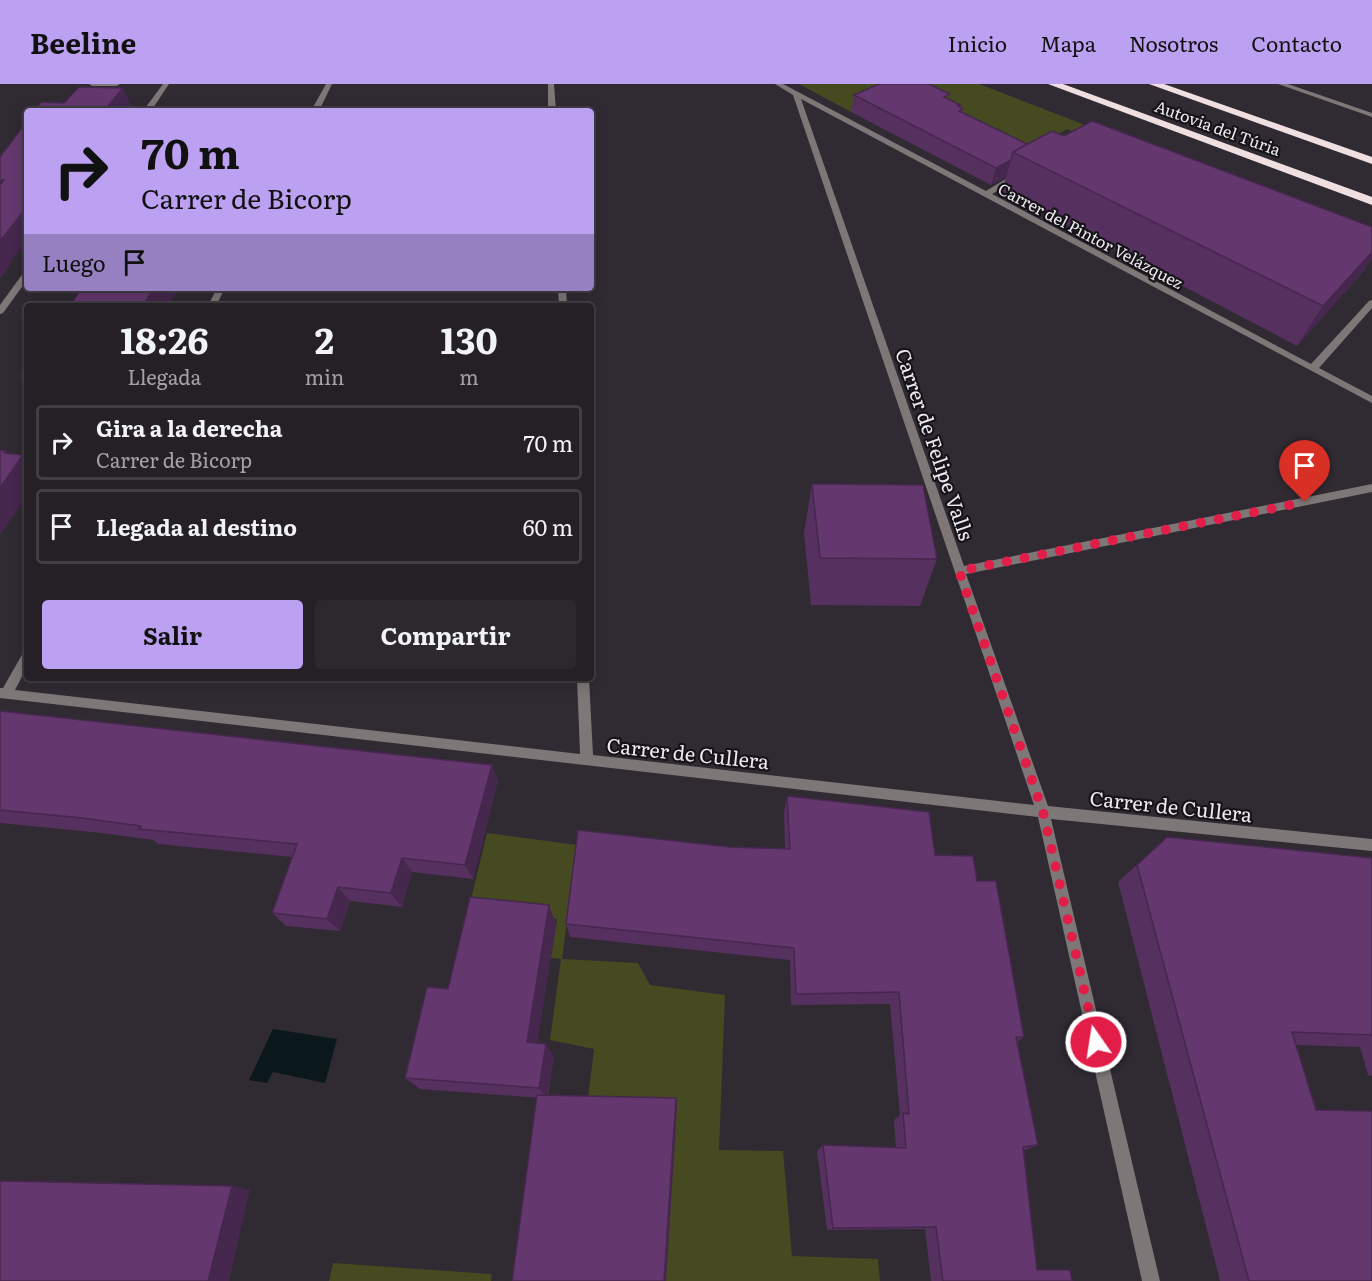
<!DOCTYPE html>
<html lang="es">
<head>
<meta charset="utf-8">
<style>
	body { margin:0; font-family:Literata,serif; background:#2c282e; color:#f1f3f6; height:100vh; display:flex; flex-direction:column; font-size:22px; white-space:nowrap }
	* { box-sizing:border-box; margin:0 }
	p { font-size:20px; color:#a3a3a7 }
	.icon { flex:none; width:33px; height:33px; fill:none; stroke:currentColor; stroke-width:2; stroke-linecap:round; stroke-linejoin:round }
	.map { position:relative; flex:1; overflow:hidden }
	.sheet { position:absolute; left:24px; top:219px; width:570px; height:378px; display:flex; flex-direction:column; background:#242026; border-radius:6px; box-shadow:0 3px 15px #0003,0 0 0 2px #413e43 }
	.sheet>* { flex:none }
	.banner { position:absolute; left:24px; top:24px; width:570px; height:183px; border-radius:6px; box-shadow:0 3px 15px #0003,0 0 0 2px #413e43; background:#bca0f2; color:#111; overflow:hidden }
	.pin { position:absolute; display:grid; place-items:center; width:51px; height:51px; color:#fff; margin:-62px -26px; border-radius:50% 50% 50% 0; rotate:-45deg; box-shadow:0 0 6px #0007 }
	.pin .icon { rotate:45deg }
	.me { position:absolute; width:66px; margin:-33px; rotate:347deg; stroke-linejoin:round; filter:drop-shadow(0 0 4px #0008) }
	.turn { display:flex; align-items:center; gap:21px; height:126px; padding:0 18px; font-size:27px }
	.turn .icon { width:78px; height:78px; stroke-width:2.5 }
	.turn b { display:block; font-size:42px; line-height:51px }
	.then { display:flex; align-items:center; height:57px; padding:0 18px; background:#0003; gap:12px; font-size:22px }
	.eta { display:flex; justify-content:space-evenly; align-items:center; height:102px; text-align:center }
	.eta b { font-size:36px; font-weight:700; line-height:42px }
	.action { display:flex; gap:12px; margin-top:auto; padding:12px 18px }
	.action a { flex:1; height:69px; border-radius:6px; background:#bca0f2; color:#111; font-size:24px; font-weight:700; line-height:69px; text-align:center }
	.action a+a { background:#2c282e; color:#f1f3f6 }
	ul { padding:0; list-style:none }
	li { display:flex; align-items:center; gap:18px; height:75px; margin:0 12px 9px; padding:0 6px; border:3px solid #413e43; border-radius:6px }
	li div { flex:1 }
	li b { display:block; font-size:22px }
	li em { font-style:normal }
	header { display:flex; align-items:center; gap:36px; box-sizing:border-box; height:84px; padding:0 30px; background:#bca0f2; color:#111 }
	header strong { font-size:28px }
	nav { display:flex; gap:33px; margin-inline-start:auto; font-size:21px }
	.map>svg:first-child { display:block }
	.green { fill:#464a21 }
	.water { fill:#0a181b }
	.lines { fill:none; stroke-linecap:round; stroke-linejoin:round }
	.lane { fill:#7d7777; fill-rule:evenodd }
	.street { fill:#7d7777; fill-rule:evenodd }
	.highway { fill:#efdfe0; fill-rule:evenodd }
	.wall { fill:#56305f }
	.shaded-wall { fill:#46274e }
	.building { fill:#64386f; stroke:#46274e; stroke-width:1.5 }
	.route { stroke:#e11d48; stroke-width:10; stroke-dasharray:0 18 }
	.labels { text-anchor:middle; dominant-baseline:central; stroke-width:4.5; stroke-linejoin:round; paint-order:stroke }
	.far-street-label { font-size:16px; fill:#edeaef; stroke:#161418 }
	.street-label { font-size:20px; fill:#edeaef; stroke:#161418 }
</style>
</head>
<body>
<header>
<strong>Beeline</strong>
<nav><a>Inicio</a><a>Mapa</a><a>Nosotros</a><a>Contacto</a></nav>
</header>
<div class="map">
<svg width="1372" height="1197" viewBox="0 0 1372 1197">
	<rect width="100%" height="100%" fill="#302a33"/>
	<path class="green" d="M 799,0 L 979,0 L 1116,53 L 1181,71 L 1258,101 L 1372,163 L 1067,45 L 999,84 L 899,6 L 851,28 Z
		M 487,749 L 577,761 L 562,875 L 638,879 L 650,901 L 725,911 L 719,1066 L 783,1067 L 792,1172 L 878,1175 L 880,1197 L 666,1197 L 587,1022 L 594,965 L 550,956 L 561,875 L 551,874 L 557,835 L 469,824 Z
		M 333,1179 L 491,1190 L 492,1190 L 491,1197 L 329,1197 Z"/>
	<path class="water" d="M 273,945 L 337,955 L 325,999 L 273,988 L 267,999 L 249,996 Z"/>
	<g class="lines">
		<path class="lane" d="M 1278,0 L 1288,0 L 1372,29 L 1372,33 Z"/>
		<path class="street" d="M 89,0 L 120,0 L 117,2 L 92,2 Z
			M 163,0 L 169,0 L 151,27 L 143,27 Z
			M 326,0 L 332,0 L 319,27 L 311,27 Z
			M 548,0 L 554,0 L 556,27 L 548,27 Z
			M 775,0 L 783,0 L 986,107 L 1014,90 L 1020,90 L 1020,94 L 992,110 L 1311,280 L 1369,217 L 1372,216 L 1372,224 L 1319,284 L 1372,312 L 1372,319 L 801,15 L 964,482 L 1372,400 L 1372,408 L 966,490 L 1048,722 L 1372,755 L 1372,767 L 1051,735 L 1160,1197 L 1142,1197 L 1038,733 L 0,614 L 0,604 L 3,604 L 23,569 L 27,567 L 27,583 L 15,606 L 580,670 L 577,594 L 589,594 L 593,671 L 1034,721 L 793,11 Z
			M 27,187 L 27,196 L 3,229 L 0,230 L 0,221 L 24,188 Z
			M 217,204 L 225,204 L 216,222 L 208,222 Z
			M 558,204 L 566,204 L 567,222 L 559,222 Z"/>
		<path class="highway" d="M 1048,0 L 1063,0 L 1372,113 L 1372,121 Z
			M 1149,0 L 1164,0 L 1372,73 L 1372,80 Z"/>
	</g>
	<path class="wall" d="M 854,11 L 949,16 L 963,25 L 962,29 L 1027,60 L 1064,52 L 1372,143 L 1372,174 L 1362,189 L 1297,262 L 1002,107 L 1006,93 L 991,101 L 851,28 Z
		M 27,282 L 27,301 L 20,292 Z
		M 812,400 L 937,475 L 920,522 L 811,521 L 804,449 Z
		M 0,627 L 498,697 L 473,795 L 412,788 L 402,823 L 350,817 L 340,847 L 286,842 L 272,829 L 292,773 L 158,760 L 153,756 L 102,749 L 0,739 Z
		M 787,712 L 935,771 L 977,797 L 1024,953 L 1017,958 L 1038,1061 L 1023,1067 L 1037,1186 L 1072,1197 L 931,1197 L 925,1145 L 827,1146 L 817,1067 L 823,1061 L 896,1063 L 894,1036 L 900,1031 L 890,920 L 791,921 L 790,876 L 570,853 L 566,840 L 785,765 L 784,729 Z
		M 1167,753 L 1372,774 L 1372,992 L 1368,991 L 1360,963 L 1296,961 L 1372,1197 L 1220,1197 L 1118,798 Z
		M 556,840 L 537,959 L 546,960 L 554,973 L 548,1012 L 677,1024 L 420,1005 L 405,994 L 448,905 Z"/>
	<path class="shaded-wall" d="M 123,4 L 131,21 L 127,27 L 104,27 Z
		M 1011,76 L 1006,93 L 991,101 L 996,84 Z
		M 27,123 L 27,156 L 10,178 L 11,180 L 0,195 L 0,157 Z
		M 1372,168 L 1372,174 L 1362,189 L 1297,262 L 1323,222 Z
		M 154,204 L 179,204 L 168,222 L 143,222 Z
		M 6,367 L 17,380 L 23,371 L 27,376 L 27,412 L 0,451 L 0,404 L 4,369 Z
		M 492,681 L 498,697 L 473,795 L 465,781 Z
		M 402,774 L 412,788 L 402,823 L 391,809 Z
		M 338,803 L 350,817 L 340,847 L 327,835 Z
		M 549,821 L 556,840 L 535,971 L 527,958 Z
		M 546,960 L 554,973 L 547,1014 L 539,1004 Z
		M 676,1014 L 677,1024 L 666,1197 L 664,1197 Z
		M 232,1102 L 250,1106 L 229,1197 L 208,1197 Z"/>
	<path class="building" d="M 879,0 L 929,0 L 950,10 L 944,13 L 960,21 L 958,22 L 963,25 L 959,27 L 1027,60 L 1013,68 L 1011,76 L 996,84 L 854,11 Z
		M 79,3 L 123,4 L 104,27 L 35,27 L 41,18 L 64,19 Z
		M 27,37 L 27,123 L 0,157 L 0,101 L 4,96 L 0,96 L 0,73 Z
		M 1092,37 L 1372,143 L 1372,168 L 1323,222 L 1013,68 L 1052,47 L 1064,52 Z
		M 82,204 L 154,204 L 143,222 L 70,222 Z
		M 27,282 L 27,292 L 20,292 Z
		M 0,366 L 6,367 L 4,369 L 23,371 L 0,404 Z
		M 812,400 L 923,401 L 937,475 L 820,474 Z
		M 0,627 L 492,681 L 465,781 L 402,774 L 391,809 L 338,803 L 327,835 L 272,829 L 297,760 L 139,745 L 141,742 L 82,734 L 0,726 Z
		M 787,712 L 929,728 L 935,771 L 973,772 L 977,797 L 996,797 L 1024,953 L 1016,953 L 1038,1061 L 1023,1063 L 1037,1186 L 1070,1186 L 1072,1197 L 943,1197 L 936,1143 L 833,1144 L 823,1061 L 906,1064 L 903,1029 L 909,1030 L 899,908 L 796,910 L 794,864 L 566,840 L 578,746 L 729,763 L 790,765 Z
		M 1167,753 L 1372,774 L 1372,951 L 1292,948 L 1316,1026 L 1372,1027 L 1372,1197 L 1249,1197 L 1137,781 Z
		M 470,813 L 549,821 L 527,958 L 546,960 L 539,1004 L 405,994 L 427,903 L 448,905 Z
		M 537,1011 L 676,1014 L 664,1197 L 512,1197 Z
		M 0,1097 L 232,1102 L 208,1197 L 0,1197 Z"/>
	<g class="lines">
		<path class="route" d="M 1096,958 L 1043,728 L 959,487 L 1305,418"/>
	</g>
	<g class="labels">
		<g class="far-street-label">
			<text transform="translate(1218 43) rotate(20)">Autovia del Túria</text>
			<text transform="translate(1091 151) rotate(28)">Carrer del Pintor Velázquez</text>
		</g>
		<g class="street-label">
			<text transform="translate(936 360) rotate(71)">Carrer de Felipe Valls</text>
			<text transform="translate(688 668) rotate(6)">Carrer de Cullera</text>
			<text transform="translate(1171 721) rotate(6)">Carrer de Cullera</text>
		</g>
	</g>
</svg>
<div class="pin" style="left:1305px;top:418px;background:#d93025"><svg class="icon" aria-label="arrive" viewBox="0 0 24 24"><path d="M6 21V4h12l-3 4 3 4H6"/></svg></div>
<svg class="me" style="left:1096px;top:958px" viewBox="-20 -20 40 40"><circle r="17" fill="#e11d48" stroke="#fff" stroke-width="3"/><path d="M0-11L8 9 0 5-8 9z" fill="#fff"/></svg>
<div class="banner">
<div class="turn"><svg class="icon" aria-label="right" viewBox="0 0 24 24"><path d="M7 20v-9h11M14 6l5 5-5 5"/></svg><div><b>70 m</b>Carrer de Bicorp</div></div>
<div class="then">Luego<svg class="icon" aria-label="arrive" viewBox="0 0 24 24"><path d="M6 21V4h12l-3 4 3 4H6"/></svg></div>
</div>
<section class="sheet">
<div class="eta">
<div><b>18:26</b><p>Llegada</p></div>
<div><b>2</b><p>min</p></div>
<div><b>130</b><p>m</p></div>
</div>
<ul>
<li><svg class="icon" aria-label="right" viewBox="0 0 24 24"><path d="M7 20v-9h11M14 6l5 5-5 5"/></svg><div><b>Gira a la derecha</b><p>Carrer de Bicorp</p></div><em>70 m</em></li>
<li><svg class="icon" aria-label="arrive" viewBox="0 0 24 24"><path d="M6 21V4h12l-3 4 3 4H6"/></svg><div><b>Llegada al destino</b></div><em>60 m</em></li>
</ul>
<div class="action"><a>Salir</a><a>Compartir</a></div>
</section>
</div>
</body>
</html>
